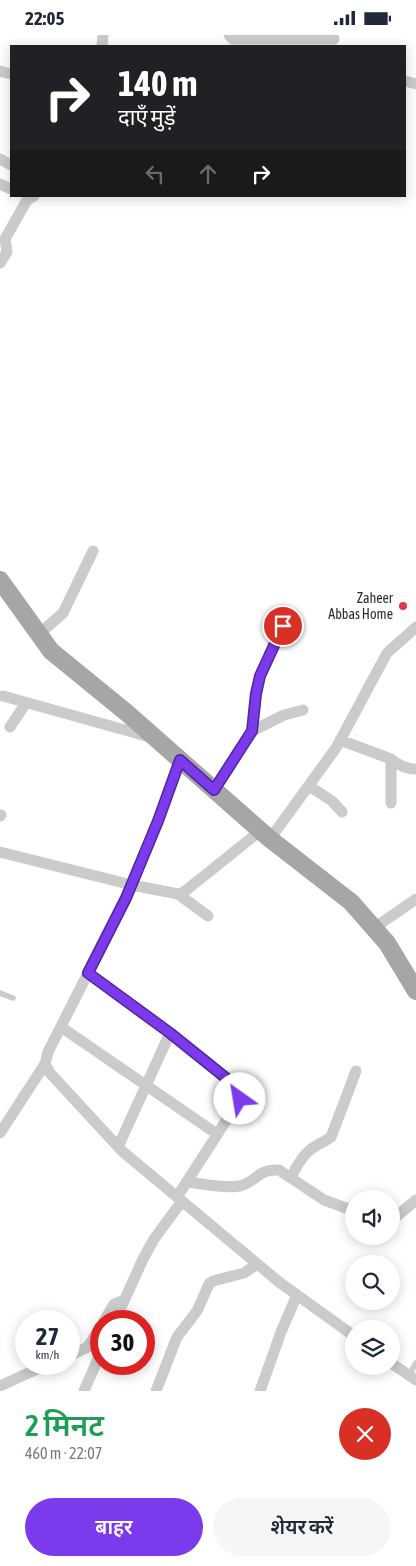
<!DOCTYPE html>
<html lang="hi">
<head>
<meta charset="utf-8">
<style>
	body { margin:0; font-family:"Asap Condensed","Noto Sans Devanagari",sans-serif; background:#f6f6f7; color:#1f2937; height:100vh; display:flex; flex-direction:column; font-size:19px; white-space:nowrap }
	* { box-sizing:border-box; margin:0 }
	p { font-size:16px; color:#747a83 }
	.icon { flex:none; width:28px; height:28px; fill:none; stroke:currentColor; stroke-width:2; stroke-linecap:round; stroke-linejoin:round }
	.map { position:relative; height:1356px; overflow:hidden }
	.details { display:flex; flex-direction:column; background:#fff; flex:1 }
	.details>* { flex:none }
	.guide { position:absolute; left:10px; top:10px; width:396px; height:152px; border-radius:0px; box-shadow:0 2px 12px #0003; background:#202124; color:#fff; overflow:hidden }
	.buttons { position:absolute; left:345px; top:1155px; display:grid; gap:10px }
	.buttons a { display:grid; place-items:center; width:55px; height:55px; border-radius:50%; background:#fff; box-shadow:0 2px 12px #0003; font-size:25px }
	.speed { position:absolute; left:15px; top:1275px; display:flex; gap:10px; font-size:25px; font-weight:700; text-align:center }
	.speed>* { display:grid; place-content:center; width:65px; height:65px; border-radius:50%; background:#fff; box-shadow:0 2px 12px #0003; line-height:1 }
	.speed small { font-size:12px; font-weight:400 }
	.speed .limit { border:8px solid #d22; background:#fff; color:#111 }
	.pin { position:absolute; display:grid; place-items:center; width:42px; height:42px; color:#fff; margin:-21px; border:2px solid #fff; border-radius:50%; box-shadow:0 1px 5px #0007 }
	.me { position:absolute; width:55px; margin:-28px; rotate:328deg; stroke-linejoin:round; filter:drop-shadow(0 0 4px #0008) }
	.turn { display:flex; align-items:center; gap:18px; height:105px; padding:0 25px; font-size:22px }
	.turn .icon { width:65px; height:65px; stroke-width:2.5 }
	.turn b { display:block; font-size:35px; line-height:42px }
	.lanes { display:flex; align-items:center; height:48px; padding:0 25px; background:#0003; justify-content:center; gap:25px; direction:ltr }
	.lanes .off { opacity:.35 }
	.round { display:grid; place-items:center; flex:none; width:52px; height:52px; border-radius:26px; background:#f6f6f7 }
	.headline { display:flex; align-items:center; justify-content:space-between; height:85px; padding:0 25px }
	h1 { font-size:30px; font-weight:600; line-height:38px; color:#1e9e55 }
	.button { display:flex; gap:10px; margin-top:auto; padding:10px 25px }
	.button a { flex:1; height:58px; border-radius:30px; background:#7c3aed; color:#fff; font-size:20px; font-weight:600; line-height:58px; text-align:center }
	.button a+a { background:#f6f6f7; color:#1f2937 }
	.status { display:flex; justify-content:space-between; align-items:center; height:35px; padding:0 25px; background:#fff; direction:ltr }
	.status svg { height:14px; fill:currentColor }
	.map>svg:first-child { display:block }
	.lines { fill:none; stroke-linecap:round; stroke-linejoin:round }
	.service { stroke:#cbcbcb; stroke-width:5.5 }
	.minor { stroke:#cbcbcb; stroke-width:11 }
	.primary { stroke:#a6a6a6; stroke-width:18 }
	.route-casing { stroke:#51269a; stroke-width:12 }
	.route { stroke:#7c3aed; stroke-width:9 }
	.poi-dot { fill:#dd384c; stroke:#fff; stroke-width:2 }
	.labels { text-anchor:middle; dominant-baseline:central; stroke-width:5; stroke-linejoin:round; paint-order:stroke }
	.poi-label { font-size:14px; fill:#2e2e2e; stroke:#fff; text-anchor:end }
</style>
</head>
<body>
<div class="status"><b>22:05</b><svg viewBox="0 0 49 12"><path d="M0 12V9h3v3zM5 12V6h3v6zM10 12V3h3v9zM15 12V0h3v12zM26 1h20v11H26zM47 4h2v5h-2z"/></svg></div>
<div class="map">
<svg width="416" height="1356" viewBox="0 0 416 1356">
	<rect width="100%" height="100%" fill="#fff"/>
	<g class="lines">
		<path class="service" d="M 0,958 L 13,963
			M 409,1340 L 416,1328"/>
		<path class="minor" d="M 229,0 L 233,4 L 334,4
			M 102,11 L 103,0
			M 0,36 L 11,39
			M 405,46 L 416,49
			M 0,124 L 11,130
			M 0,149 L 11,154
			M 0,228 L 7,217 L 5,204 L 27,165 L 34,161
			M 39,599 L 63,578 L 93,516
			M 3,661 L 150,702
			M 10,692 L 26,668
			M 252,696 L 284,680 L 303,675
			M 340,705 L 391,724 C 398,730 407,734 416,734
			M 180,725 L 158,786 L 126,863 L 48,1017 L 45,1029 L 50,1038 L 122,1116 L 279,1247 L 354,1301
			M 309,751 L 332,766 L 342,777
			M 214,755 L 252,696 L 255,659 L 260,641 L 283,591
			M 391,768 L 391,724
			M 0,781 L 1,780
			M 270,804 L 336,713 L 387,618 L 416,592
			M 0,817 L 132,850 L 178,859 L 184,857 L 260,796
			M 178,859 L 208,881
			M 374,893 L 416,864
			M 88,938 L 170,998 L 236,1051 L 240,1057 L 240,1064 L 177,1162
			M 61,992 L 217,1099
			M 0,1098 L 45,1029
			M 118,1112 L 170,998
			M 291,1142 C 296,1133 301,1122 310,1115 C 316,1110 324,1107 331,1102 L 356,1036
			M 186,1147 C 201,1148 229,1155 243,1150 C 259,1144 258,1134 279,1135 L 324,1165 L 354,1176
			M 391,1186 L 416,1165
			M 104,1286 L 114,1269 L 124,1265
			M 115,1286 L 143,1224 L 154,1204 L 182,1166
			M 69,1321 L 88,1312 L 101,1291
			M 391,1328 L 416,1345
			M 0,1351 L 48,1329
			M 84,1356 L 101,1317
			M 156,1356 L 177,1302 L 197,1276 L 209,1249 L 213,1246 L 244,1238 L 257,1229
			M 260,1356 L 281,1297 L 297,1260"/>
		<path class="primary" d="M 0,545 L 51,616 L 127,678 L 270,804 L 351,867 L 387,908 L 416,956"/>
	</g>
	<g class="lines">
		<g class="route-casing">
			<path id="route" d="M 240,1064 L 240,1057 L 236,1051 L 170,998 L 88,938 L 126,863 L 158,786 L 180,725 L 214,755 L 252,696 L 256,659 L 260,641 L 283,591"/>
		</g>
		<use href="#route" class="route"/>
	</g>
	<circle class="poi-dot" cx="403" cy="571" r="5"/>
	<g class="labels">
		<g class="poi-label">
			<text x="393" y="563">Zaheer<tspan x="393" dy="16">Abbas Home</tspan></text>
		</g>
	</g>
</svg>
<div class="buttons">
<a><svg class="icon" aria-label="sound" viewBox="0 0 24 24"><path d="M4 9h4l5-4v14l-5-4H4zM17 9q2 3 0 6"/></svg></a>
<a><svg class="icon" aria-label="search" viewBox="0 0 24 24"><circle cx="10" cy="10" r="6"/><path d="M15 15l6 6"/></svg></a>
<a><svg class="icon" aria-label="layers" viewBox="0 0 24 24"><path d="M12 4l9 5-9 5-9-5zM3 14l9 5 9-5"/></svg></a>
</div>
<div class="speed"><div>27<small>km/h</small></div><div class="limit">30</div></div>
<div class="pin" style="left:283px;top:591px;background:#d93025"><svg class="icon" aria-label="arrive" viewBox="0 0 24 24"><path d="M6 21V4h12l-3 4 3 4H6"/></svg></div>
<svg class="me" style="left:240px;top:1064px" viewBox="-20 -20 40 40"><circle r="19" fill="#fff"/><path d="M0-13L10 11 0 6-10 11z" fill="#7c3aed"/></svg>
<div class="guide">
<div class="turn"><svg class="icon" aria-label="right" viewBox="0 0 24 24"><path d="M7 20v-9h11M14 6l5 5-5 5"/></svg><div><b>140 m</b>दाएँ मुड़ें</div></div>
<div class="lanes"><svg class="icon off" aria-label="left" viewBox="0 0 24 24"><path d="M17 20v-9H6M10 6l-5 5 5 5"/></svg><svg class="icon off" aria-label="ahead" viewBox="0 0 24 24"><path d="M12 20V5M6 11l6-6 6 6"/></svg><svg class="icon" aria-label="right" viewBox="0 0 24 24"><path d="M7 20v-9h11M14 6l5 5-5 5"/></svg></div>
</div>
</div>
<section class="details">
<div class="headline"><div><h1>2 मिनट</h1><p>460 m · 22:07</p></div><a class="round" style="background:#d93025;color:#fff"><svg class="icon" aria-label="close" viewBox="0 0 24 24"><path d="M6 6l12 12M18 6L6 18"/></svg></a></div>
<div class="button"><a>बाहर</a><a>शेयर करें</a></div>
</section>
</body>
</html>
